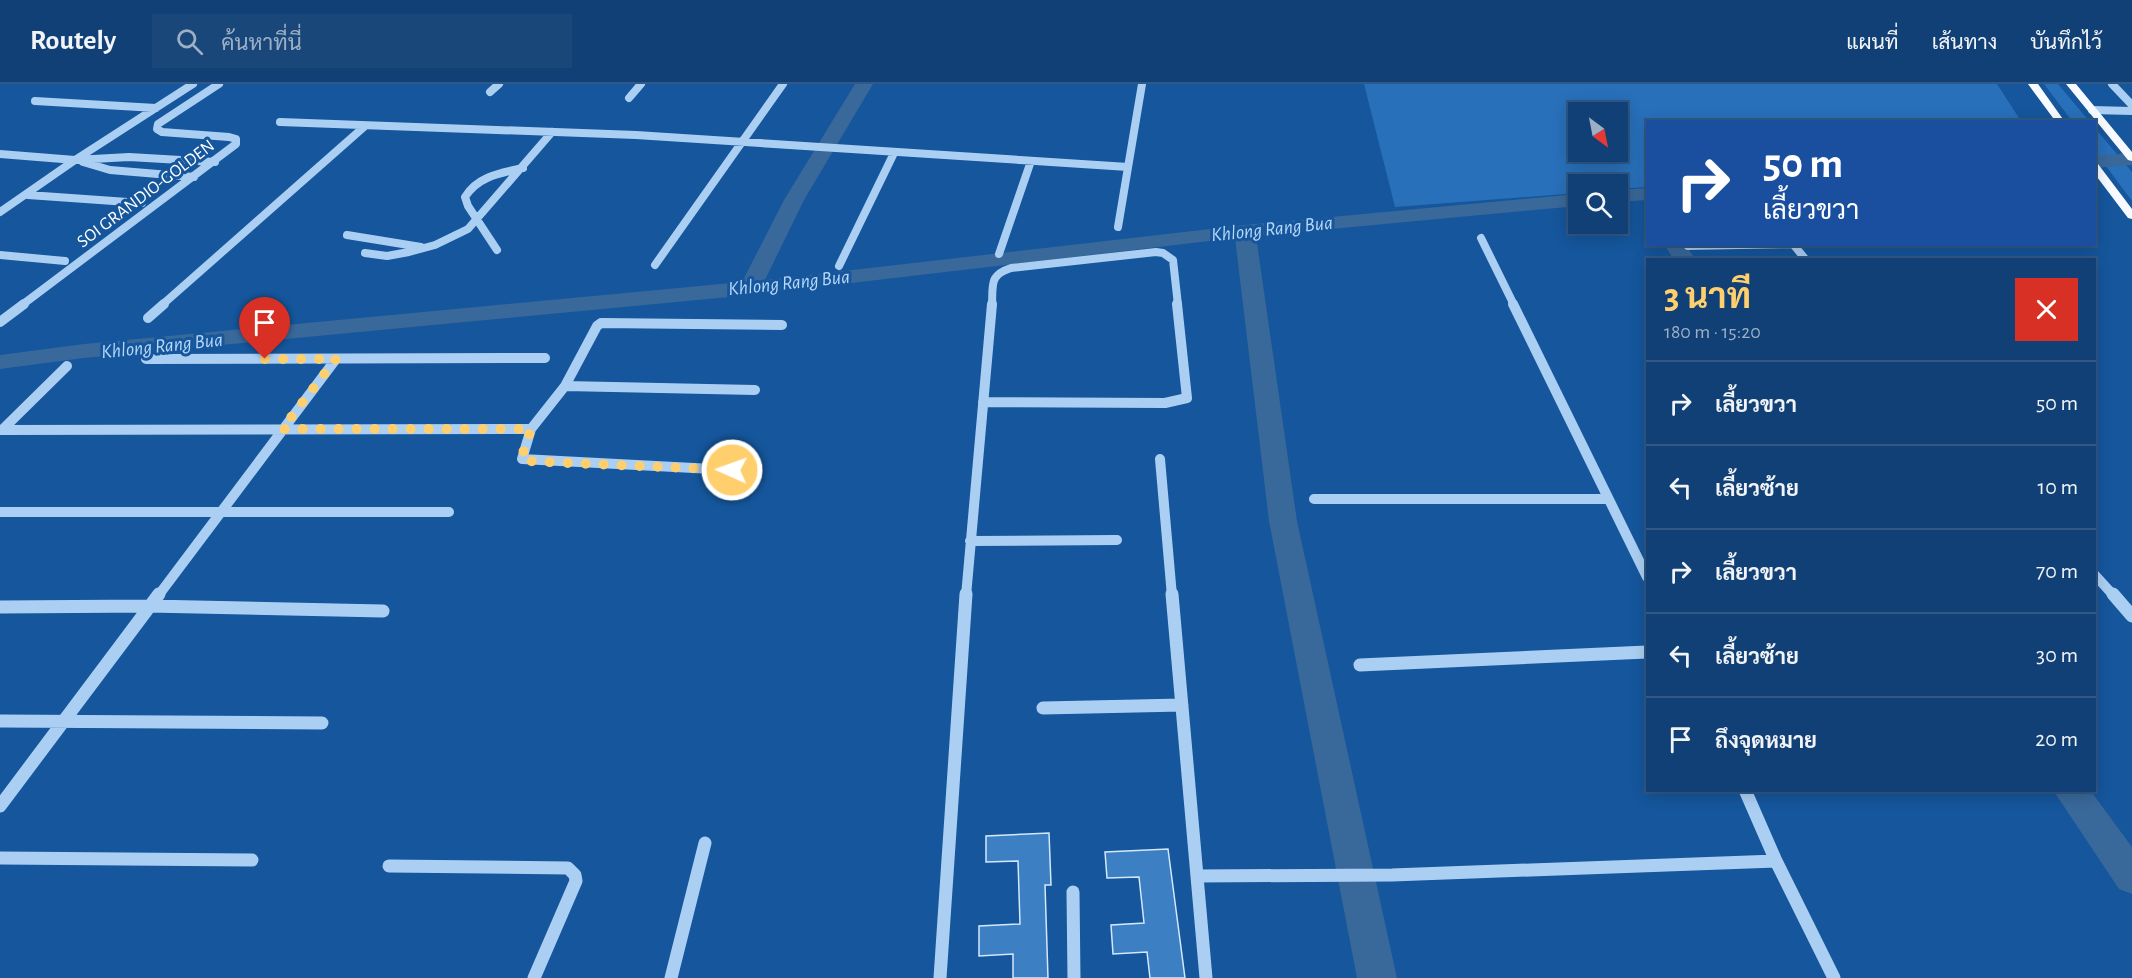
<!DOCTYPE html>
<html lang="th">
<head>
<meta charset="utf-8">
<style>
	body { margin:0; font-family:"Alegreya Sans",Sarabun,sans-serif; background:#19477a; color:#f1f3f6; height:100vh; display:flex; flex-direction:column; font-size:22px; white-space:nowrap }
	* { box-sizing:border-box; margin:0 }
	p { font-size:20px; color:#9cafc5 }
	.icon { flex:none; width:33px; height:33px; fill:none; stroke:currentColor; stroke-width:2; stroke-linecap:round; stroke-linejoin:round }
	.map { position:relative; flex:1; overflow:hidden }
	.panel { position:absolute; left:1646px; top:174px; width:450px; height:534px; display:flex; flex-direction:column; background:#104075; border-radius:0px; box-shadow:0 3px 15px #0003,0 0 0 2px #305987 }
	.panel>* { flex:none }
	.top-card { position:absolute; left:1646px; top:36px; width:450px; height:126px; border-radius:0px; box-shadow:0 3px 15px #0003,0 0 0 2px #305987; background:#1a4fa0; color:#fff; overflow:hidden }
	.needle { width:39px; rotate:148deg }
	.tools { position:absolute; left:1568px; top:18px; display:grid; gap:12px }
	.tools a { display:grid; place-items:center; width:60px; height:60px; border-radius:0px; background:#104075; box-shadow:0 3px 15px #0003,0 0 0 2px #305987; font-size:30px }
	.pin { position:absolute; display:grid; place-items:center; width:51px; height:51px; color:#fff; margin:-62px -26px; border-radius:50% 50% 50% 0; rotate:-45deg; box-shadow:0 0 6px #0007 }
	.pin .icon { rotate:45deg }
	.me { position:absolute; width:66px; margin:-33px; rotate:272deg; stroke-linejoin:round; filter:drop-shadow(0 0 4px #0008) }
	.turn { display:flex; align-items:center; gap:21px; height:126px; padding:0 18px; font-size:27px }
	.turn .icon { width:78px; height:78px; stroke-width:2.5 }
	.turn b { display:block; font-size:42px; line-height:51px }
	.round { display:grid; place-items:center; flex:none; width:63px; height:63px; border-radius:0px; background:#19477a }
	.head { display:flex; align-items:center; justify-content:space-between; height:102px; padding:0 18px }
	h1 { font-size:36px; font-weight:700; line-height:45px; color:#ffce6d }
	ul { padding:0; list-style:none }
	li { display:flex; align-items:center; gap:18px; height:84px; padding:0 18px; border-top:2px solid #305987 }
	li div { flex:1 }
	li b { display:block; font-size:22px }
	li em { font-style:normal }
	header { display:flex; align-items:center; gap:36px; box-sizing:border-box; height:84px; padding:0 30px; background:#104075; border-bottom:2px solid #305987 }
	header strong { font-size:28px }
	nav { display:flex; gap:33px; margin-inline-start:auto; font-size:21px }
	.search { width:420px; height:54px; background:#19477a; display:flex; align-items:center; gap:15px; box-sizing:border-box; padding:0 21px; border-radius:0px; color:#9cafc5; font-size:22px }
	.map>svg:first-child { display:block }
	.green { fill:#2870ba; fill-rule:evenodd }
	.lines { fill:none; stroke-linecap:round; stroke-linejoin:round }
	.canal { fill:#39689a; fill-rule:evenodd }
	.building { fill:#3d7fc3; stroke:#d3e8fd; stroke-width:1.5 }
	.minor-far2 { stroke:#abcff3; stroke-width:8 }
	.minor-far1 { stroke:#abcff3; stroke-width:10 }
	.minor { stroke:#abcff3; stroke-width:13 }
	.major { fill:#f7faff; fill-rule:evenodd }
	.route { stroke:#ffce6d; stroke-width:10; stroke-dasharray:0 18 }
	.labels { text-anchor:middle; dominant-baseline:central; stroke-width:6; stroke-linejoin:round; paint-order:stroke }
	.far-street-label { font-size:18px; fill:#fff; stroke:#15569c }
	.far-water-label { font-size:20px; font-style:italic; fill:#b7d8f9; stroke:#15569c }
</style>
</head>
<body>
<header>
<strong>Routely</strong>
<div class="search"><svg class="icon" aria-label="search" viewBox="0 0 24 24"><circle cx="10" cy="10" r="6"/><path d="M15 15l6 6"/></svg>ค้นหาที่นี่</div>
<nav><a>แผนที่</a><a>เส้นทาง</a><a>บันทึกไว้</a></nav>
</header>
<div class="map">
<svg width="2132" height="894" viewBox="0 0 2132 894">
	<rect width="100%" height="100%" fill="#15569c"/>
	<path class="green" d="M 1364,0 L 1997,0 L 2021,37 L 1647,38 L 1647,103 L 1617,105 L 1617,100 L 1578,100 L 1578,109 L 1395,123 ZM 1617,28 L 1617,68 L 1578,68 L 1578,28 Z
		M 2044,0 L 2058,0 L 2089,37 L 2072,37 Z
		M 2094,43 L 2132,88 L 2132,117 L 2094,66 Z"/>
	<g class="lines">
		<path class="canal" d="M 855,0 L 873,0 L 804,116 L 765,196 L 1245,141 L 1578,110 L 1578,122 L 1256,152 L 1297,437 L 1397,894 L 1357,894 L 1269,437 L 1235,154 L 750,211 L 84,274 L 0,285 L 0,271 L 84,260 L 742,198 L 784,116 Z
			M 2132,69 L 2132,81 L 2094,84 L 2094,72 Z
			M 1647,104 L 1647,116 L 1617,118 L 1617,106 Z
			M 1664,160 L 1685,160 L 1696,176 L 1674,176 Z
			M 2053,706 L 2090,706 L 2132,763 L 2132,810 L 2119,805 Z"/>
	</g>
	<path class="building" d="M 1049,749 L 1051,801 L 1045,801 L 1048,894 L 1013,894 L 1013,870 L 979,872 L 979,842 L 1020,840 L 1018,777 L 986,778 L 986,752 Z
		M 1168,765 L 1185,894 L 1150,894 L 1147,868 L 1113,870 L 1111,841 L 1144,839 L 1139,793 L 1107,794 L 1105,768 Z"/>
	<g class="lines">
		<path class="minor-far2" d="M 2112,0 L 2132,21
			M 490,8 L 499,0
			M 629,14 L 641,0
			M 35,17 L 156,24
			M 2092,26 L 2132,27
			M 280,38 L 636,51 L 1128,83
			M 0,70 L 75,76 L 129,73 L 215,78
			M 83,78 L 110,86 L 194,93
			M 28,111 L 142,119
			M 0,128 L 75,76 L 193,0
			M 1118,143 L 1142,0
			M 347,151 L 421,163
			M 1481,154 L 1514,221
			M 1688,162 L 1793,160 L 1806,176
			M 497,166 L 468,122 L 465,113 C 478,92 501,89 523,84
			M 365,169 L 387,172 L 409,168 L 435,161 L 468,145 L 552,48
			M 999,170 L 1031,77
			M 0,171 L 65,177
			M 655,181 L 783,0
			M 839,182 L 894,69
			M 22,221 L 236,60 L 236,55 L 229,53 L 162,48 L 157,45 L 158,40 L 219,0
			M 162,221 L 365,42
			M 992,221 C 993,201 989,191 1011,184 L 1156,168 L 1163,169 L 1173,176 L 1178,221"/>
		<path class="minor-far1" d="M 1513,220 L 1647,493
			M 148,234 L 164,220
			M 0,238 L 24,220
			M 146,275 L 545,274
			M 565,302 L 755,306
			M 983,318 L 1165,319 L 1187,314 L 1177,220
			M 0,346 L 531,345
			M 2,346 L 67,282
			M 1160,375 L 1172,512
			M 732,386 L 522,375 L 531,345 L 565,302 L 597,242 L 601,239 L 782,241
			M 1314,415 L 1608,415
			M 0,428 L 449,428
			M 970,457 L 1117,456
			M 2094,490 L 2114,512
			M 158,512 L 336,275
			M 966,512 L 992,220"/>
		<path class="minor" d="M 1172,510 L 1206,894
			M 2113,510 L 2132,532
			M 0,523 L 149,522 L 383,527
			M 1360,581 L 1647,568
			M 1043,624 L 1182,621
			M 0,637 L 322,639
			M 1745,706 L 1776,777 L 1834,894
			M 0,722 L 159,510
			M 0,774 L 252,776
			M 389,782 L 568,784 L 575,791 L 576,797 L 534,894
			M 1197,792 L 1392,791 L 1776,777
			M 1073,808 L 1074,894
			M 671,894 L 705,759
			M 940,894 L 966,510"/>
		<path class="major" d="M 2028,0 L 2038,0 L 2065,38 L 2056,38 Z
			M 2066,0 L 2076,0 L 2132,68 L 2132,77 L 2128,76 Z
			M 2094,79 L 2098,80 L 2132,125 L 2132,135 L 2128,134 L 2094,89 Z"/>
	</g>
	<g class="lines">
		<path class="route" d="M 265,275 L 336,275 L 282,345 L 531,345 L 522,372 L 524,377 L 732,386"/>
	</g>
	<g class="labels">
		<g class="far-street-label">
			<text transform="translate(146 110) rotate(-37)">SOI GRANDIO-GOLDEN</text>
		</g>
		<g class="far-water-label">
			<text transform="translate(1272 145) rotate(-6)">Khlong Rang Bua</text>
			<text transform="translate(789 199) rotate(-6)">Khlong Rang Bua</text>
			<text transform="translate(162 262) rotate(-6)">Khlong Rang Bua</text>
		</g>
	</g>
</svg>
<div class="tools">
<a><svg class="needle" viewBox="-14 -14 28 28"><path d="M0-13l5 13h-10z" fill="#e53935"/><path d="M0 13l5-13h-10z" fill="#9cafc5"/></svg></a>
<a><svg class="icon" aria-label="search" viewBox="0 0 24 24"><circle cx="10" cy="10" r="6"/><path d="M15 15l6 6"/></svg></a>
</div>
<div class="pin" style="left:265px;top:275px;background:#d93025"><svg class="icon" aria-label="arrive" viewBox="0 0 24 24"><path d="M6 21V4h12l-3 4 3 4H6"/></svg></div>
<svg class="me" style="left:732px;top:386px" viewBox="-20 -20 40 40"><circle r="17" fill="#ffce6d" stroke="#fff" stroke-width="3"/><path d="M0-11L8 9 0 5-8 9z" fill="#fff"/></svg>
<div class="top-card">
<div class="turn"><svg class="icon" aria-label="right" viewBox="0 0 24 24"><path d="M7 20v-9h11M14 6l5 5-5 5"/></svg><div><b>50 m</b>เลี้ยวขวา</div></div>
</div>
<section class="panel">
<div class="head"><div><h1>3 นาที</h1><p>180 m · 15:20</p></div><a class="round" style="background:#d93025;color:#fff"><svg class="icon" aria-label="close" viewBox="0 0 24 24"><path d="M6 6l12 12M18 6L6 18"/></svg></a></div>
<ul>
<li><svg class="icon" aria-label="right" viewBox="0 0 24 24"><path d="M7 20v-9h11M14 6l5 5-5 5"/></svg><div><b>เลี้ยวขวา</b></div><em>50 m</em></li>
<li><svg class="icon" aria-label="left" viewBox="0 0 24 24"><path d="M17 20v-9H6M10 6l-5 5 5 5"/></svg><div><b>เลี้ยวซ้าย</b></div><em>10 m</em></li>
<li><svg class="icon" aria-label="right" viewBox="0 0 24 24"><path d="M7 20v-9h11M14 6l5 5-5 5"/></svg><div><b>เลี้ยวขวา</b></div><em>70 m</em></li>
<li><svg class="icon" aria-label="left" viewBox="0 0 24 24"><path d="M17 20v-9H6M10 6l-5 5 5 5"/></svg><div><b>เลี้ยวซ้าย</b></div><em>30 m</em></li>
<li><svg class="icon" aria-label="arrive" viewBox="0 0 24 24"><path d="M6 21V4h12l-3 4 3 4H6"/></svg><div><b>ถึงจุดหมาย</b></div><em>20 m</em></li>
</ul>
</section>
</div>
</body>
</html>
